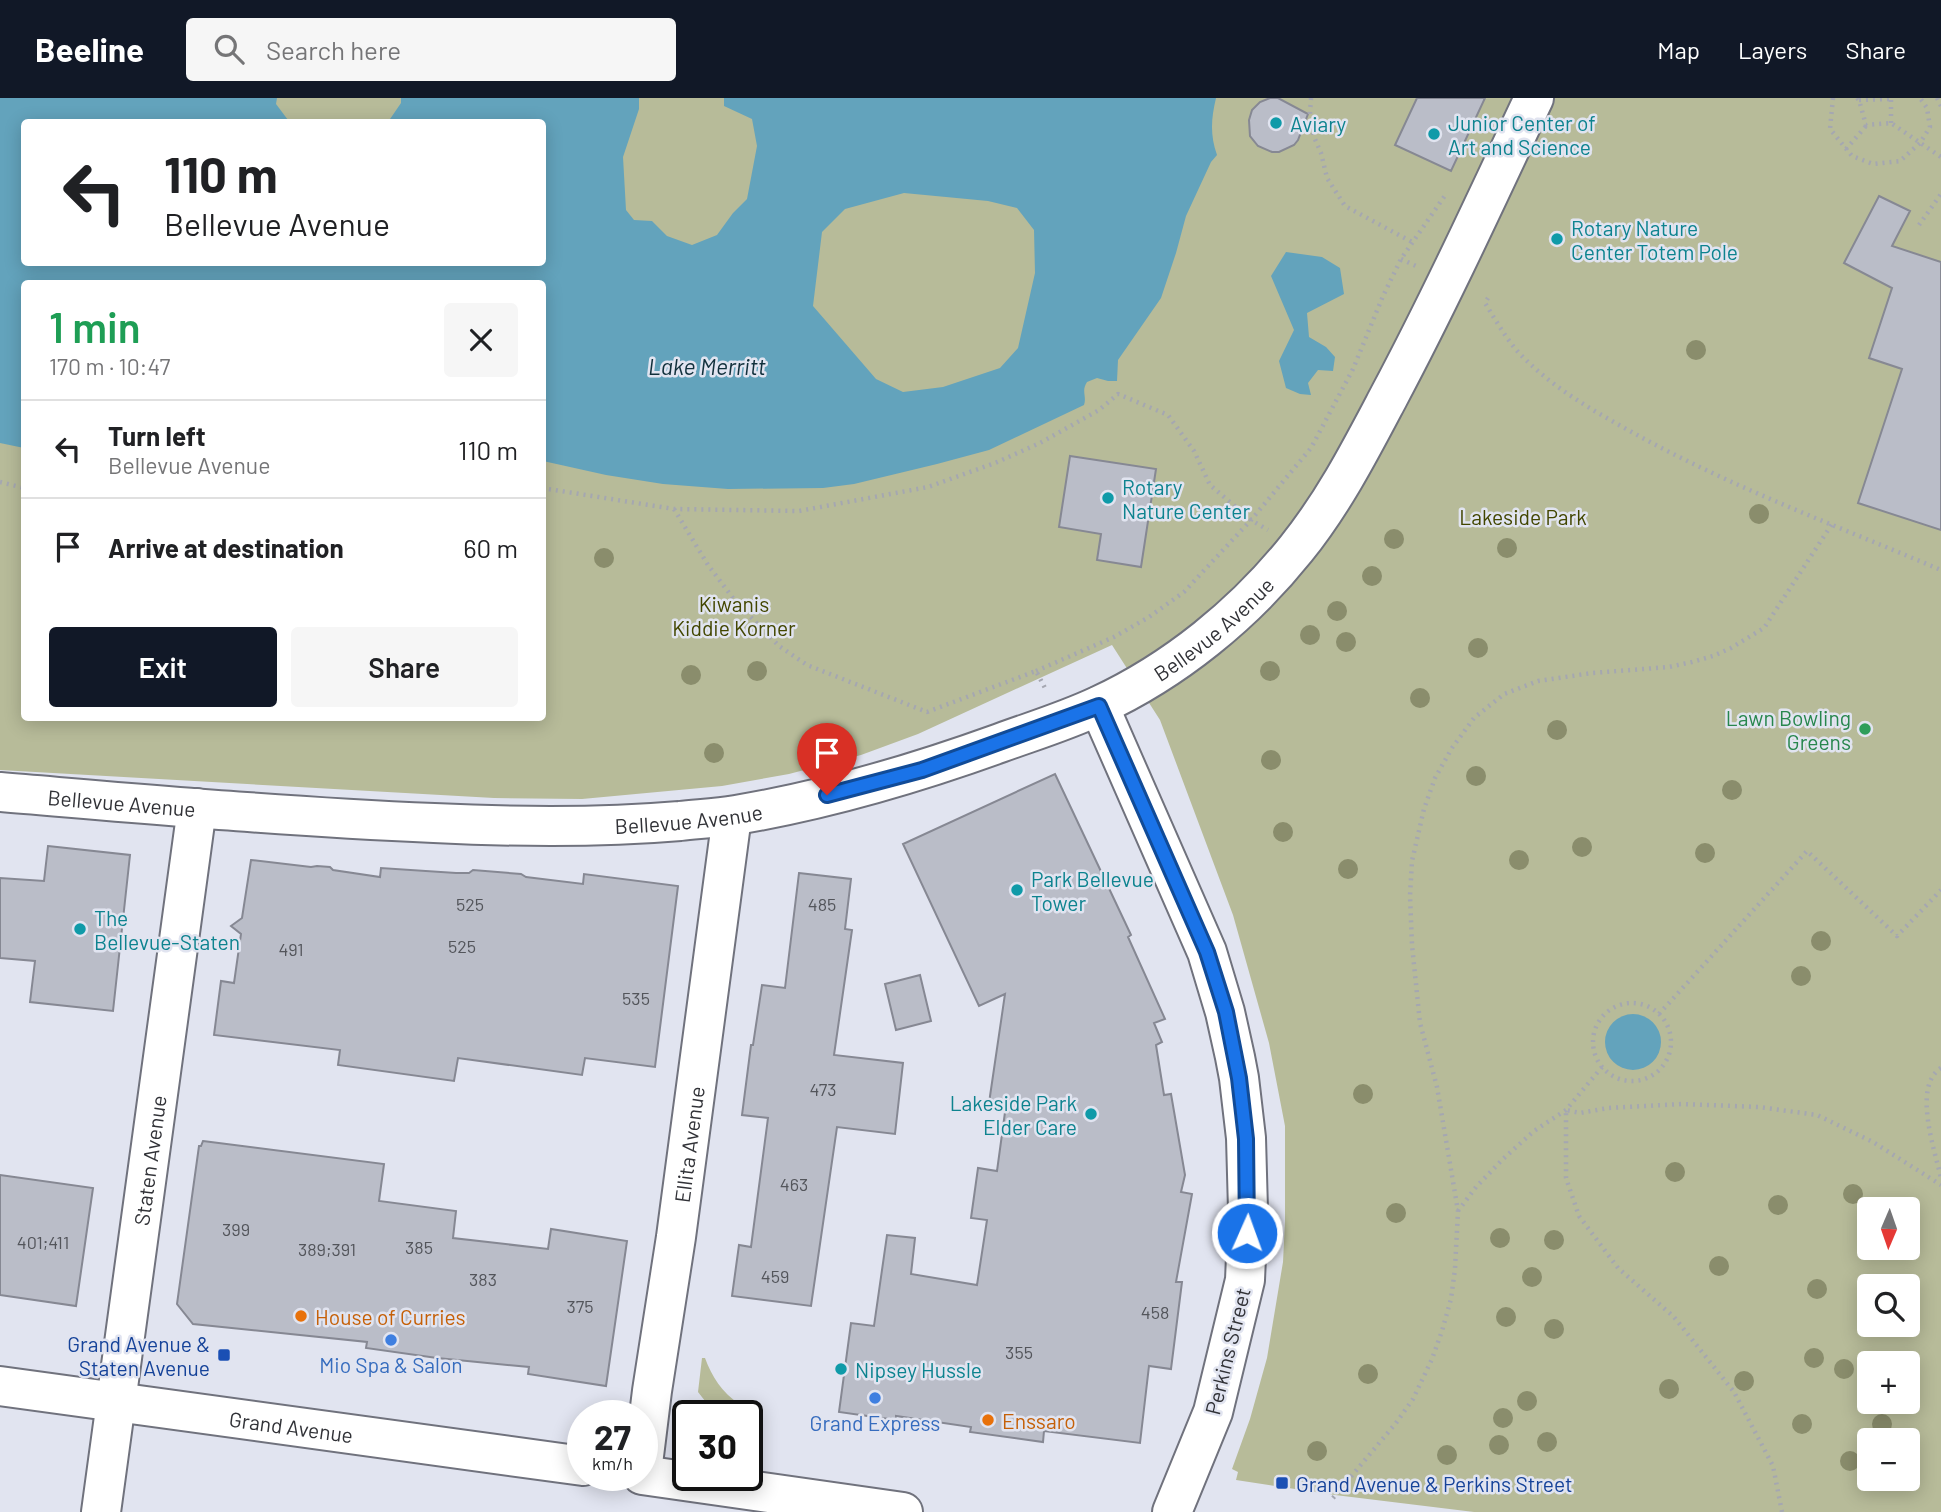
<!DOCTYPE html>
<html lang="en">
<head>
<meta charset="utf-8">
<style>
	body { margin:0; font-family:Barlow,sans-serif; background:#f6f6f6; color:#202124; height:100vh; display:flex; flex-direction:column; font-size:26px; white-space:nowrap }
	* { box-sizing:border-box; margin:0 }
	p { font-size:23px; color:#757577 }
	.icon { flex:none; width:38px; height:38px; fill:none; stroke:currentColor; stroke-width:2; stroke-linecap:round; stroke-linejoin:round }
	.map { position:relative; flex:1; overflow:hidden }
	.details { position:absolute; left:21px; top:182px; width:525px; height:441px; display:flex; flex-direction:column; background:#fff; border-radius:7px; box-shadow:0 4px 18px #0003 }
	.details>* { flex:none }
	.hud { position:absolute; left:21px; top:21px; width:525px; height:147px; border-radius:7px; box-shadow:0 4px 18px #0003; background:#fff; color:#202124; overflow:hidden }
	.needle { width:46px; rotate:182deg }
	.fabs { position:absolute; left:1857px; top:1099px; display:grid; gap:14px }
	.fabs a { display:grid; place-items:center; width:63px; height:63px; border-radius:7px; background:#fff; box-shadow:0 4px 18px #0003; font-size:35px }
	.speed { position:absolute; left:567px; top:1302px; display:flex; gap:14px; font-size:35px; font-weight:700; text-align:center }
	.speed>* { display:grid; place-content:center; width:91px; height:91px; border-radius:50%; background:#fff; box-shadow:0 4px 18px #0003; line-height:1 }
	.speed small { font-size:18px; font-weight:400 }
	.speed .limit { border:4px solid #111; border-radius:10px; background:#fff; color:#111 }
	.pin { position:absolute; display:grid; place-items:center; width:60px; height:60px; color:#fff; margin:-72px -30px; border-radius:50% 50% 50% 0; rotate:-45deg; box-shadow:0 0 7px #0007 }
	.pin .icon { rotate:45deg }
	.me { position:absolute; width:77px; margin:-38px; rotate:2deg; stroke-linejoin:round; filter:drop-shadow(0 0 5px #0008) }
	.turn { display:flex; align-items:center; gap:24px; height:147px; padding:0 28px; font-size:32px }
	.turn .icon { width:91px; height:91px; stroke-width:2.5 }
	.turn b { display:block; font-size:49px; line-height:60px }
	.round { display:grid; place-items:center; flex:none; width:74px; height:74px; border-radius:7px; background:#f6f6f6 }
	.summary { display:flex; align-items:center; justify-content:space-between; height:119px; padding:0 28px }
	h1 { font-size:42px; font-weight:600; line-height:52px; color:#1e9e55 }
	.action { display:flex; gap:14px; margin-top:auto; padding:14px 28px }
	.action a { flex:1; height:80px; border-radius:7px; background:#111827; color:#fff; font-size:28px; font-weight:600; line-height:80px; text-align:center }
	.action a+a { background:#f6f6f6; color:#202124 }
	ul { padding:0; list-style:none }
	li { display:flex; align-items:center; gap:21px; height:98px; padding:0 28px; border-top:2px solid #e0e0e0 }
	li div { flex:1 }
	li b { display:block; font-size:26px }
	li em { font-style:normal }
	header { display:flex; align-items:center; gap:42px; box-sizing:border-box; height:98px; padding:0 35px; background:#111827; color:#fff }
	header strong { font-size:33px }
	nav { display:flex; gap:38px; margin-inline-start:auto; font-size:24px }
	.search { width:490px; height:63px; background:#f6f6f6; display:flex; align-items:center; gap:18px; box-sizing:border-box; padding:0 24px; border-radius:7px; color:#757577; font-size:26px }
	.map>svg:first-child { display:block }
	.green { fill:#b7bb99; fill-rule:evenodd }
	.water { fill:#63a3bc; fill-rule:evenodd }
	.building { fill:#babdc8; stroke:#868893; stroke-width:2 }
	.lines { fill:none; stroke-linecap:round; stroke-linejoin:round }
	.minor-casing { stroke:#70727d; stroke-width:42 }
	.secondary-casing { stroke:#70727d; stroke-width:42 }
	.path { stroke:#a5a7b1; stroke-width:4.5; stroke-dasharray:2 5; stroke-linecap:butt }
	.minor { stroke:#fff; stroke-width:38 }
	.secondary { stroke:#fff; stroke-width:38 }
	.tree { fill:#8a8d6c }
	.route-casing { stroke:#114b97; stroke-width:18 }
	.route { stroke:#1a73e8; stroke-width:12 }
	.culture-dot { fill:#0f9aa8; stroke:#e1e4f0; stroke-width:2.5 }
	.leisure-dot { fill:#2e9e5b; stroke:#e1e4f0; stroke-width:2.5 }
	.food-dot { fill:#e8710a; stroke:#e1e4f0; stroke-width:2.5 }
	.shop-dot { fill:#3f7fe0; stroke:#e1e4f0; stroke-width:2.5 }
	.transit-dot { fill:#1a4fb4; stroke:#e1e4f0; stroke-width:2.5 }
	.labels { text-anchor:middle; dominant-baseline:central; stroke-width:5; stroke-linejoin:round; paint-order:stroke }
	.number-label { font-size:18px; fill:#53555b }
	.culture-label { font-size:21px; fill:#0d838f; stroke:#e1e4f0; text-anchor:start }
	.park-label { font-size:21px; fill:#424600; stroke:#e1e4f0 }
	.street-label { font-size:21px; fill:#313237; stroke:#e1e4f0 }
	.leisure-label { font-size:21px; fill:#27864d; stroke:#e1e4f0; text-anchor:end }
	.food-label { font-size:21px; fill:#c56008; stroke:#e1e4f0; text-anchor:start }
	.transit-label { font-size:21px; fill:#164399; stroke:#e1e4f0; text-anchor:end }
	.shop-label { font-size:21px; fill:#366cbe; stroke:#e1e4f0 }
	.water-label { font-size:23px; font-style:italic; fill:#11303c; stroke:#e1e4f0 }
</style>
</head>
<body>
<header>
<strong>Beeline</strong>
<div class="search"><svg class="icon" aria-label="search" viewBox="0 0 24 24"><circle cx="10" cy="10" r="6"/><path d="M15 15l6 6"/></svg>Search here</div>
<nav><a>Map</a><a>Layers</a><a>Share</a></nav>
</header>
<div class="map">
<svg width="1941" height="1414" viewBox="0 0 1941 1414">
	<rect width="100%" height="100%" fill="#e1e4f0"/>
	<path class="green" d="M 0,0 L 1941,0 L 1941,1414 L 1474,1414 L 1335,1397 L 1236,1382 L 1238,1374 L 1232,1371 L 1250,1321 L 1267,1260 L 1283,1164 L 1285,1123 L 1285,1028 L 1269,945 L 1233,817 L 1160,622 L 1112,547 L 918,636 L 861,657 L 789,676 L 722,688 L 582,701 L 494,700 L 0,672 ZM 24,24 L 542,24 L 542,164 L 24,164 ZM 24,186 L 542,186 L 542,620 L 24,620 ZM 1869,1111 L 1908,1111 L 1908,1150 L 1869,1150 ZM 1869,1188 L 1908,1188 L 1908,1227 L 1869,1227 ZM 1869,1265 L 1908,1265 L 1908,1304 L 1869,1304 ZM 1869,1342 L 1908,1342 L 1908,1381 L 1869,1381 Z
		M 702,1260 L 705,1260 C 712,1279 722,1294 739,1306 L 739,1310 L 709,1308 L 698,1294 Z"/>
	<path class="water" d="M 0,0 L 277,0 L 276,6 L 288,22 L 294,24 L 24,24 L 24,164 L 542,164 L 542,24 L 388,24 L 401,5 L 401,0 L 639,0 L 639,11 L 623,59 L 626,112 L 634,122 L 652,123 L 667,138 L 692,147 L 717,137 L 733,115 L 747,101 L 757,48 L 752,21 L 724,8 L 724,0 L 1216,0 C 1211,21 1210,37 1217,57 L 1211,64 L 1186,118 L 1176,155 L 1161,200 L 1118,262 L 1117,283 L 1108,283 L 1097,280 L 1087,284 C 1081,293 1087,298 1084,307 L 989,352 L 937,366 L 854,386 L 823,390 L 728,391 L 663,386 L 606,377 L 543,363 L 542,186 L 24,186 L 24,350 L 0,345 ZM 904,95 L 988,103 L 1017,110 L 1034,132 L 1035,175 L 1018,250 L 1000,270 L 943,289 L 903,294 L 876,281 L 813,208 L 822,134 L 845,111 Z
		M 1286,154 L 1322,159 L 1340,170 L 1344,196 L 1307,215 L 1309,239 L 1326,249 L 1335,259 L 1333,273 L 1318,272 L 1308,285 L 1311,297 L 1300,296 L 1286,290 L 1279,263 L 1294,232 L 1271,178 Z
		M1605 944a28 28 0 1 1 56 0a28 28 0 1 1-56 0Z"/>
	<path class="building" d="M 1270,0 L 1278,0 L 1308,16 L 1298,42 L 1294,47 L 1279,54 L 1272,54 L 1258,48 L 1250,38 L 1249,22 L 1252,12 L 1260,4 Z
		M 1417,0 L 1485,0 L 1451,73 L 1395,47 Z
		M 1879,98 L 1910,113 L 1892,148 L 1941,164 L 1941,432 L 1858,405 L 1902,271 L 1869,260 L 1892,190 L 1844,165 Z
		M 1070,358 L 1156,371 L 1141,469 L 1097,462 L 1101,436 L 1059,429 Z
		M 1055,676 L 1131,837 L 1128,839 L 1165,921 L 1154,925 L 1162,944 L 1156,947 L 1164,997 L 1171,996 L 1185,1077 L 1181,1094 L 1192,1096 L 1176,1184 L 1182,1184 L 1171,1271 L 1149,1268 L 1140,1345 L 1044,1333 L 1043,1344 L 970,1334 L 971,1329 L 896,1318 L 896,1322 L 839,1314 L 851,1225 L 874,1228 L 887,1137 L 915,1140 L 911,1176 L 977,1187 L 987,1122 L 971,1120 L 978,1070 L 997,1073 L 1006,1007 L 989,1005 L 1005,896 L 979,908 L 903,746 Z
		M 48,748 L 130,757 L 113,913 L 30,904 L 35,863 L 0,860 L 0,780 L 44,783 Z
		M 251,762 L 311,769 L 317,768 L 330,769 L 333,772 L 380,779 L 381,770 L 456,775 L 469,775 L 473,772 L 521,776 L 526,779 L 583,786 L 584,776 L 678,788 L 655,969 L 585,960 L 582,977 L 458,960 L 454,983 L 338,967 L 340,952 L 214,937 L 221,883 L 234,885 L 241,836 L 231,828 L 242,820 Z
		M 799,775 L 851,781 L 845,831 L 852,832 L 834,957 L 903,965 L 895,1036 L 837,1029 L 811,1208 L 732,1198 L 739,1147 L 751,1149 L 768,1020 L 742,1017 L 751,947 L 753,947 L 762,887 L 785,890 Z
		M 920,877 L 931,923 L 896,932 L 885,886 Z
		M 203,1043 L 384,1066 L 379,1103 L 456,1113 L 453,1140 L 548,1151 L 551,1131 L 627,1143 L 606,1288 L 528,1276 L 529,1269 L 437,1260 L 366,1250 L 367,1244 L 193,1226 L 177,1206 L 199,1048 L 201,1048 Z
		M 0,1077 L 93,1090 L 76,1208 L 0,1197 Z"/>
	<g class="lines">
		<g class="minor-casing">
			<g id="minor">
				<path d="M 1099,608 L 1207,854 L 1225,914 L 1235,959 L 1239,980 L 1246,1040 L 1248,1112 L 1245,1182 L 1213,1314 L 1172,1414"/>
				<path id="s1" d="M 0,694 C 145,706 289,719 434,725 C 516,729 598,730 680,723 C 698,721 717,720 736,717 C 826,702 914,676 1000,645 C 1033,633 1066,623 1098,608 C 1174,573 1244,516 1296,451 C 1334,404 1361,351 1389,298 C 1441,200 1487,100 1534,0"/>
				<path id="s2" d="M 642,1374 L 652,1293 L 676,1139 L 732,718"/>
				<path id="s3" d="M 101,1414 L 197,710"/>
			</g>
		</g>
		<g class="secondary-casing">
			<g id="secondary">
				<path id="s4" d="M 0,1288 L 583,1368"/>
				<path d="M 642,1377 L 903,1414"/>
			</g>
		</g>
		<path class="path" d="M 1311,0 L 1310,15 L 1314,39 L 1321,55 L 1327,80 L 1345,108 L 1412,144
			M 1833,0 L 1830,31 L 1852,58 L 1873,66 L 1900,63 L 1920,45 L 1930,29 L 1927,10 L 1920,0
			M 1857,0 L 1859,2 L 1866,27 L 1891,25 L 1941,59
			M 1937,0 L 1941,8
			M 1859,2 L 1891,1
			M 1891,25 L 1891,1
			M 1846,51 L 1866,28
			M 1919,127 L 1941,96
			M 1401,161 L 1416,168
			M 1488,200 L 1485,205 C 1497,224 1508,245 1525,261 C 1557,293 1599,316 1639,338 C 1736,391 1840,429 1941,472
			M 0,384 L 24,390
			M 542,390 L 674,411 L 799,413 L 928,389 L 995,365 L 1040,345 L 1099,312 L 1118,296 L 1168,317 L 1194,353 L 1210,387 L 1251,422 L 1268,432
			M 674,411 L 708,467 L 736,504 L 779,548 L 807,567 L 927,614 L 1036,573 L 1045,590
			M 1036,573 L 1114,539 L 1149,519 L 1184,494 L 1251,422 L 1311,350 L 1353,271 L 1383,198 L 1401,161 L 1446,96
			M1593 944a39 39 0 1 1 78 0a39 39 0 1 1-78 0Z
			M 1659,916 L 1807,753 L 1897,838 L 1941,792
			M 1941,970 C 1912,988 1935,1053 1941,1080
			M 1458,1113 L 1476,1089 L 1503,1061 L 1534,1033 L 1566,1012 L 1602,969
			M 1333,1400 L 1396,1325 L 1413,1301 L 1432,1261 L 1442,1233 L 1451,1201 L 1455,1171 L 1458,1113 L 1437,989 L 1420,925 L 1412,847 L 1410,798 L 1412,763 L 1424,711 L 1435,680 L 1452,650 L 1474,620 L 1504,596 L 1538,583 L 1592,575 L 1669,569 L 1692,564 L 1713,558 L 1731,550 L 1764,530 L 1832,426
			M 1782,1414 L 1773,1368 L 1734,1294 L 1674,1219 L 1618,1170 L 1579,1118 L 1566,1080 L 1566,1012 L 1580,1015 L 1608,1010 L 1682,1006 L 1759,1009 L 1817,1017 L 1873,1044 L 1941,1087"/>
		<use href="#minor" class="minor"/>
		<use href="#secondary" class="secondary"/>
	</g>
	<g class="tree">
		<circle cx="1696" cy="252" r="10"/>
		<circle cx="1759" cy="416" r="10"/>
		<circle cx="1394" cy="441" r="10"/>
		<circle cx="1507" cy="450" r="10"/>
		<circle cx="604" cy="460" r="10"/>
		<circle cx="1372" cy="478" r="10"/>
		<circle cx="1337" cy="513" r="10"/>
		<circle cx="1310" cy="537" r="10"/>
		<circle cx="1346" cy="544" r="10"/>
		<circle cx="1478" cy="550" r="10"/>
		<circle cx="757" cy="573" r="10"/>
		<circle cx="1270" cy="573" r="10"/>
		<circle cx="691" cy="577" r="10"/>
		<circle cx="1420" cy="600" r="10"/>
		<circle cx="1557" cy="632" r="10"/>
		<circle cx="714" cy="655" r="10"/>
		<circle cx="1271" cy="662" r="10"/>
		<circle cx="1476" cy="678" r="10"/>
		<circle cx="1732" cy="692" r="10"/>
		<circle cx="1283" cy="734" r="10"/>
		<circle cx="1582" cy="749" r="10"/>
		<circle cx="1705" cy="755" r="10"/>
		<circle cx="1519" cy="762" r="10"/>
		<circle cx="1348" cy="771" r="10"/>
		<circle cx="1821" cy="843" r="10"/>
		<circle cx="1801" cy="878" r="10"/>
		<circle cx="1363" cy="996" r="10"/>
		<circle cx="1675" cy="1074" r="10"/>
		<circle cx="1853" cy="1096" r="10"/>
		<circle cx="1778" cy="1107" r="10"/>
		<circle cx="1396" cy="1115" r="10"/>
		<circle cx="1500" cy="1140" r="10"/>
		<circle cx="1554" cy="1142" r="10"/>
		<circle cx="1719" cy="1168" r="10"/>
		<circle cx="1532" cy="1179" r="10"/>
		<circle cx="1817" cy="1191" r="10"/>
		<circle cx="1506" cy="1219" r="10"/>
		<circle cx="1554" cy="1231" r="10"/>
		<circle cx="1814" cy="1260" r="10"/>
		<circle cx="1844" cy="1271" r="10"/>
		<circle cx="1368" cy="1276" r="10"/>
		<circle cx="1744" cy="1283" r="10"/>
		<circle cx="1669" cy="1291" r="10"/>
		<circle cx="1527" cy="1303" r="10"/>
		<circle cx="1503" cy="1320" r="10"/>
		<circle cx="1802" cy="1326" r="10"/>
		<circle cx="1882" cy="1326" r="10"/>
		<circle cx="1547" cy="1344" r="10"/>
		<circle cx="1499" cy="1347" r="10"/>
		<circle cx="1317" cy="1353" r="10"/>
		<circle cx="1447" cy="1357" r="10"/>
		<circle cx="1850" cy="1363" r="10"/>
	</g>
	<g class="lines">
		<g class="route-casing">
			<path id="route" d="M 827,697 L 922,672 L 1099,608 L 1207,854 L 1226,914 L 1239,980 L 1246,1041 L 1247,1135"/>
		</g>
		<use href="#route" class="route"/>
	</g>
	<g class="culture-dot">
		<circle cx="1276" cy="25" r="7"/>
		<circle cx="1434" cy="36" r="7"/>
		<circle cx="1557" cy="141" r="7"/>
		<circle cx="1108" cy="400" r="7"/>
		<circle cx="1017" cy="792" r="7"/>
		<circle cx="80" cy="831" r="7"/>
		<circle cx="1091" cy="1016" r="7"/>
		<circle cx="841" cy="1271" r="7"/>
	</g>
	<circle class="leisure-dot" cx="1865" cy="631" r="7"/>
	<g class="food-dot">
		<circle cx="301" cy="1218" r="7"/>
		<circle cx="988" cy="1322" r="7"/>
	</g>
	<g class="shop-dot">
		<circle cx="391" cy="1242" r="7"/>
		<circle cx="875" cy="1300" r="7"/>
	</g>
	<g class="transit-dot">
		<rect x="217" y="1250" width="14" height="14" rx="3.5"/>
		<rect x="1275" y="1378" width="14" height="14" rx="3.5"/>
	</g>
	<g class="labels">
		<g class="number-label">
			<text x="470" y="806">525</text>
			<text x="822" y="806">485</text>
			<text x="462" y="848">525</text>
			<text x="291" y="851">491</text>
			<text x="636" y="900">535</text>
			<text x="823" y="991">473</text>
			<text x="794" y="1086">463</text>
			<text x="236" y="1131">399</text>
			<text x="43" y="1144">401;411</text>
			<text x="419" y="1149">385</text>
			<text x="327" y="1151">389;391</text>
			<text x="775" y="1178">459</text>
			<text x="483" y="1181">383</text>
			<text x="580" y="1208">375</text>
			<text x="1155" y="1214">458</text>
			<text x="1019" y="1254">355</text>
		</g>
		<g class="culture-label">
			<text x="1448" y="24">Junior Center of<tspan x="1448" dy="24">Art and Science</tspan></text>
			<text x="1290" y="25">Aviary</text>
			<text x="1571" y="129">Rotary Nature<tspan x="1571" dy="24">Center Totem Pole</tspan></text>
			<text x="1122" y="388">Rotary<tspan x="1122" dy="24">Nature Center</tspan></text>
			<text x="1031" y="780">Park Bellevue<tspan x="1031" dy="24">Tower</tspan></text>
			<text x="94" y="819">The<tspan x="94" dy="24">Bellevue-Staten</tspan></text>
			<text x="1077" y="1004" text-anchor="end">Lakeside Park<tspan x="1077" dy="24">Elder Care</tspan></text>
			<text x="855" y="1271">Nipsey Hussle</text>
		</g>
		<g class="park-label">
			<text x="1523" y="418">Lakeside Park</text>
			<text x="734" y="505">Kiwanis<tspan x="734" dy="24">Kiddie Korner</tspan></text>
		</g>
		<g class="street-label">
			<text stroke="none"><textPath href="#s1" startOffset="1256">Bellevue Avenue</textPath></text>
			<text stroke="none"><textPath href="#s1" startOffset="122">Bellevue Avenue</textPath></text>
			<text stroke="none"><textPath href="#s1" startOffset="690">Bellevue Avenue</textPath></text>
			<text stroke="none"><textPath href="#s2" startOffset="331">Ellita Avenue</textPath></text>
			<text stroke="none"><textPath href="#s3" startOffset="355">Staten Avenue</textPath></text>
			<text transform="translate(1227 1253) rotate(-76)">Perkins Street</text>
			<text stroke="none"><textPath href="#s4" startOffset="294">Grand Avenue</textPath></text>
		</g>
		<g class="leisure-label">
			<text x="1851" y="619">Lawn Bowling<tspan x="1851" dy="24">Greens</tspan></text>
		</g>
		<g class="food-label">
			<text x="315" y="1218">House of Curries</text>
			<text x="1002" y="1322">Enssaro</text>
		</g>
		<g class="transit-label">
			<text x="210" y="1245">Grand Avenue &amp;<tspan x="210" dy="24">Staten Avenue</tspan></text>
			<text x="1296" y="1385" text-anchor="start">Grand Avenue &amp; Perkins Street</text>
		</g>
		<g class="shop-label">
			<text x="391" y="1266">Mio Spa &amp; Salon</text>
			<text x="875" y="1324">Grand Express</text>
		</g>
		<g class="water-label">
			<text x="707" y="268">Lake Merritt</text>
		</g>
	</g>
</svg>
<div class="fabs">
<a><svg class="needle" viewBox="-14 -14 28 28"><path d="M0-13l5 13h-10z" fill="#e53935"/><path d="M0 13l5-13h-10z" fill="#757577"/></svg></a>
<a><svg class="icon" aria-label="search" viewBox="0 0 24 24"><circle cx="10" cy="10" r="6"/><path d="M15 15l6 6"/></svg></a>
<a>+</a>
<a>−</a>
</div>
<div class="speed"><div>27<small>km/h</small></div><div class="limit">30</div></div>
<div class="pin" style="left:827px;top:697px;background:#d93025"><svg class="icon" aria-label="arrive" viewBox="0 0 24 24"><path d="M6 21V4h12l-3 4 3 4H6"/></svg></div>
<svg class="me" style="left:1247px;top:1135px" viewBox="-20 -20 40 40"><circle r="17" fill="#1a73e8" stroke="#fff" stroke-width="3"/><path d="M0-11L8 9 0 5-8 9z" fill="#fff"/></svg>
<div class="hud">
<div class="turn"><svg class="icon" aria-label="left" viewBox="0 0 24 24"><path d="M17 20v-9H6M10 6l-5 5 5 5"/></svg><div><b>110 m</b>Bellevue Avenue</div></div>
</div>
<section class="details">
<div class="summary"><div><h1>1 min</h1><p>170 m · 10:47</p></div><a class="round"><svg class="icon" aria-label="close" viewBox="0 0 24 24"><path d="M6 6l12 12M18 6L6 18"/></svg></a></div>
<ul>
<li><svg class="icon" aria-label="left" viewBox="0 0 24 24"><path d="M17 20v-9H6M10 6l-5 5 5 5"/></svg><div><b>Turn left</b><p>Bellevue Avenue</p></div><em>110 m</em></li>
<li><svg class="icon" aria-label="arrive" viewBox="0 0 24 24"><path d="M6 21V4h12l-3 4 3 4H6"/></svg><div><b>Arrive at destination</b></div><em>60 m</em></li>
</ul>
<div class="action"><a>Exit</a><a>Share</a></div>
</section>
</div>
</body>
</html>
